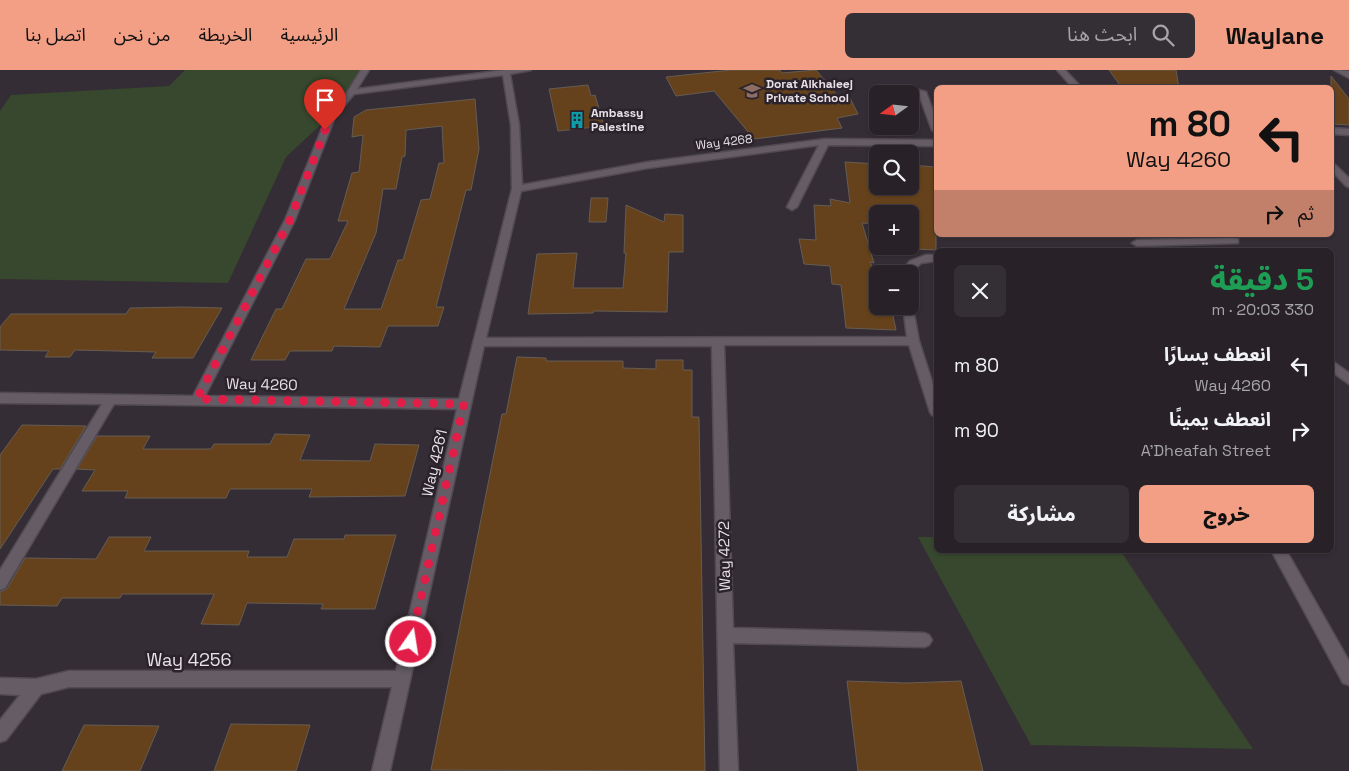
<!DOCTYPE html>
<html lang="ar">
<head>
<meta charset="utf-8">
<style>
	body { margin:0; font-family:"Space Grotesk","Noto Sans Arabic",sans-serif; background:#342f34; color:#f1f3f6; direction:rtl; height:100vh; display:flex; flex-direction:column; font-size:19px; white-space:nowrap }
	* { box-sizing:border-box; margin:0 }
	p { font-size:16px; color:#a5a4a8 }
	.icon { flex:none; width:28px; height:28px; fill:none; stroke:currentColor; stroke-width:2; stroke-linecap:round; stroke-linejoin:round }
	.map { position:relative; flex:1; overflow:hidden; direction:ltr }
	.sheet { position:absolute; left:934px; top:178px; width:400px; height:305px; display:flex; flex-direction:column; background:#282228; border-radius:8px; box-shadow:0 1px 4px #0004,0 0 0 1px #443f45; direction:rtl }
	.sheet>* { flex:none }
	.guide { position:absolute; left:934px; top:15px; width:400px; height:152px; border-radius:8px; box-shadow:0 1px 4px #0004,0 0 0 1px #443f45; direction:rtl; background:#f39f85; color:#111; overflow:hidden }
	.needle { width:32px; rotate:255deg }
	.tools { position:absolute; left:869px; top:15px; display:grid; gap:10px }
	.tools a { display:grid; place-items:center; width:50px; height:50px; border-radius:8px; background:#282228; box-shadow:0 1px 4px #0004,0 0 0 1px #443f45; font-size:25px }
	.pin { position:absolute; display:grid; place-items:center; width:42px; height:42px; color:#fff; margin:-51px -21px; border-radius:50% 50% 50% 0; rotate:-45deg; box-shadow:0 0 5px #0007 }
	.pin .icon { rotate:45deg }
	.me { position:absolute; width:55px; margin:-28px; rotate:13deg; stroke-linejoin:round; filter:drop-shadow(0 0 4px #0008) }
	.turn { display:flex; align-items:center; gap:18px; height:105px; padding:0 20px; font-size:22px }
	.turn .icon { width:65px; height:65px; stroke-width:2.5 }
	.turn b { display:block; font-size:35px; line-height:42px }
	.then { display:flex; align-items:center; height:48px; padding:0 20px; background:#0003; gap:10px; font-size:19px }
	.round { display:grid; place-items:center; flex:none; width:52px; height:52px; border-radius:8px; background:#342f34 }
	.summary { display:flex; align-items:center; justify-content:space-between; height:85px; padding:0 20px }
	h1 { font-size:30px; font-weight:800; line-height:38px; color:#1e9e55 }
	.button { display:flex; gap:10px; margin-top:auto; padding:10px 20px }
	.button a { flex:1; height:58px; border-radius:8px; background:#f39f85; color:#111; font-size:20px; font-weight:800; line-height:58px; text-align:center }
	.button a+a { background:#342f34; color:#f1f3f6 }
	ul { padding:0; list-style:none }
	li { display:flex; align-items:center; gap:15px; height:65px; padding:0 20px }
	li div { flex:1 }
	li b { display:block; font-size:19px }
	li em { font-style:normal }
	header { display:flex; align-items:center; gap:30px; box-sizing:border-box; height:70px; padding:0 25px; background:#f39f85; color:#111 }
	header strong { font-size:24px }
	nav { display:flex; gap:28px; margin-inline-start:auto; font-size:18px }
	.search { width:350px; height:45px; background:#342f34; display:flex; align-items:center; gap:12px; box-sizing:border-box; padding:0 18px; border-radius:8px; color:#a5a4a8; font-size:19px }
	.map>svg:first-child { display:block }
	.green { fill:#37482e }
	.building { fill:#65421c; stroke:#665c53; fill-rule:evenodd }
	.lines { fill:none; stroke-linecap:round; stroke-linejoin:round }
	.minor-casing { stroke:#514a52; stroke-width:3 }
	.minor { fill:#655c66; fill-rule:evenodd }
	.route { stroke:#e11d48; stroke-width:9; stroke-dasharray:0 16.2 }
	.labels { text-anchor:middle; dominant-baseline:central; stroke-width:5; stroke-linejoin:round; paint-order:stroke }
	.far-poi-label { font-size:12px; font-weight:bold; fill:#e8e2e8; stroke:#2b232b; text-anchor:start }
	.far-street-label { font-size:12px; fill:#e8e2e8; stroke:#2b232b }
	.street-label { font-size:15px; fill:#e8e2e8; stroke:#2b232b }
	.near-street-label { font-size:18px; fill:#e8e2e8; stroke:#2b232b }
</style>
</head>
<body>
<header>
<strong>Waylane</strong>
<div class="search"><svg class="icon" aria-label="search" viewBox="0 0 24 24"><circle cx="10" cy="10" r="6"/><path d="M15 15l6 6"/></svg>ابحث هنا</div>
<nav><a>الرئيسية</a><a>الخريطة</a><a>من نحن</a><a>اتصل بنا</a></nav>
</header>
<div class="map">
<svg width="1349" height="701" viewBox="0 0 1349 701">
	<rect width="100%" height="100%" fill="#352d35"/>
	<path class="green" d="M 185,0 L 364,0 L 330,46 L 286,87 L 228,213 L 0,209 L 0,41 L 11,25 L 169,16 Z
		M 918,467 L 936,467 L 936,480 L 1120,480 L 1253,679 L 1031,675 Z"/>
	<path class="building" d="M 731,0 L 780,0 L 782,3 L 816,0 L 837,25 L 848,24 L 858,44 L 837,48 L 842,58 L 754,69 L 714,21 L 676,26 L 666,7 Z
		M 1109,0 L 1176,0 L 1179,18 L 1122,18 Z
		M 1331,6 L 1349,29 L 1349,55 L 1331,54 Z
		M 588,15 L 591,26 L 595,25 L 604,56 L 558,61 L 549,19 Z
		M 475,29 L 479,79 L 471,120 L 466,120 L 436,237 L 444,237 L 438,256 L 388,256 L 380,277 L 334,276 L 332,281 L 290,281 L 285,290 L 251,290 L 276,239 L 282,239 L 306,189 L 330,189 L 348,151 L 338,151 L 352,103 L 359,102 L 363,65 L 352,67 L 354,47 L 366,40 ZM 442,56 L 444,93 L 439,93 L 430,129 L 421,130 L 403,190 L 398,190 L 381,239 L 344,239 L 376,163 L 383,119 L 396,119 L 402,87 L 405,86 L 406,60 Z
		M 845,92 L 878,94 L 878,116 L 910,116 L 910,95 L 936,97 L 936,180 L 915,179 L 910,144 L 878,144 L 878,154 L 862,153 L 874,193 L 870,192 L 878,211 L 878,236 L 891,236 L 896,260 L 846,258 L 841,215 L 832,214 L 830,196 L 804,194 L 799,169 L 816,170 L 814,135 L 831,136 L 830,129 L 850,133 Z
		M 591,128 L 608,128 L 606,152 L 589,152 Z
		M 626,135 L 664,152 L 665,144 L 683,145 L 683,182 L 669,182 L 667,242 L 594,241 L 593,243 L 528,244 L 537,184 L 577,183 L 573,218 L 623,218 L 626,183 L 624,183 Z
		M 184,237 L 222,238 L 193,288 L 152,288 L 156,282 L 75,280 L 70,287 L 45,287 L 49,281 L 0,280 L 0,257 L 11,244 L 126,244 L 130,238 Z
		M 517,287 L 546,288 L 546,291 L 623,291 L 623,298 L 656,299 L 656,290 L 683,290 L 683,300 L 692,300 L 692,347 L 699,347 L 705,701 L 431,700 L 502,344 L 506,344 Z
		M 22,355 L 86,356 L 60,399 L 53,399 L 0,479 L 0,385 Z
		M 275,364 L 310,365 L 300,390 L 370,391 L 375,374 L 419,375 L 405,426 L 309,427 L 312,419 L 230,419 L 226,428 L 125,428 L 128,421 L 82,421 L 95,400 L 77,399 L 97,366 L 150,366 L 143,379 L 211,379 L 214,374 L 270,374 Z
		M 345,465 L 396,465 L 375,539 L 321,539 L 323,534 L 247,533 L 239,555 L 201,554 L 214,524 L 122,524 L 120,528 L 62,528 L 57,536 L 0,535 L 0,522 L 7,519 L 25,488 L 96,489 L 109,467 L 151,467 L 144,481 L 249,481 L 247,487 L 287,487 L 294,469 L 344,469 Z
		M 847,611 L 906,613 L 961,611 L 983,701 L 858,701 Z
		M 231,654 L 310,655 L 296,701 L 214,701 Z
		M 84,655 L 159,656 L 140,701 L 62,701 Z"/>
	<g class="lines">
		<g class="minor-casing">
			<path id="minor" d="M 361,0 L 369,0 L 357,19 L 505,0 L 531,0 L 510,4 L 519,55 L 522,115 L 648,92 L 825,69 L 936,70 L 936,76 L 828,75 L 797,137 L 792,140 L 787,137 L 819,75 L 648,98 L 521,121 L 486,268 L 907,267 L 903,236 L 910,236 L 910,233 L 912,233 L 919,271 L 936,324 L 936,347 L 932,345 L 930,342 L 909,275 L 724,275 L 733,558 L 924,563 L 929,565 L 932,570 L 929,575 L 924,577 L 733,573 L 738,701 L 720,701 L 712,276 L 484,276 L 390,701 L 372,701 L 392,617 L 69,617 L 41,624 L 6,670 L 0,672 L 0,650 L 20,625 L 0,624 L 0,608 L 36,609 L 69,601 L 396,601 L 457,339 L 114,334 L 5,518 L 0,520 L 0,500 L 102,334 L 0,333 L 0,323 L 193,326 L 285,150 L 327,46 L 348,21 ZM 503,5 L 511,55 L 512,119 L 459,329 L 205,326 L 295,150 L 335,47 L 354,24 Z
				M 1057,0 L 1065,0 L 1082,18 L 1073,18 Z
				M 1334,0 L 1349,1 L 1349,8 Z
				M 919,20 L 926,22 L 936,49 L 936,63 L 932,60 L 918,22 Z
				M 1331,58 L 1349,59 L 1349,65 L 1331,64 Z
				M 1331,91 L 1349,108 L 1349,117 L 1346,116 L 1331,100 Z
				M 1234,168 L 1238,169 L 1238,173 L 1137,176 L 1132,173 L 1137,170 Z
				M 926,185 L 936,185 L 936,191 L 921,193 L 910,204 L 899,204 L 910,191 Z
				M 1331,290 L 1349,303 L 1349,314 L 1331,301 Z
				M 1271,480 L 1286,480 L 1349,591 L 1349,615 L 1343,613 Z"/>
		</g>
		<use href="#minor" class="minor"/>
	</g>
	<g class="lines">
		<path class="route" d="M 325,60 L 290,150 L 197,329 L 464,334 L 411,572"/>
	</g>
	<defs>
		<g id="school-bare" transform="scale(1.35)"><path d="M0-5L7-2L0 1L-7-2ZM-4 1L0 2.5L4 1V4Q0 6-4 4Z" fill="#8d6e63" stroke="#2b232b" stroke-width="2.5" paint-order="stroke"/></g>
		<g id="building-bare" transform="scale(1.35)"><path d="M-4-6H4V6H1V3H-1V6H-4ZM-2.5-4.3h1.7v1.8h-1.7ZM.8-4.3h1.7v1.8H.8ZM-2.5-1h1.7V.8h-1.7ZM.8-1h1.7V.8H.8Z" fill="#0f9aa8" stroke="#2b232b" stroke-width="2.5" paint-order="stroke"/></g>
	</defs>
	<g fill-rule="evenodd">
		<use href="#school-bare" x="752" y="21"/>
		<use href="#building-bare" x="577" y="50"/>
	</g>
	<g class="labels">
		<g class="far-poi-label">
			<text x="766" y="14">Dorat Alkhaleej<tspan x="766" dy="14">Private School</tspan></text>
			<text x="591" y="43">Ambassy<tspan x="591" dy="14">Palestine</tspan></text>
		</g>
		<g class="far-street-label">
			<text transform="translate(724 72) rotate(-7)">Way 4268</text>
		</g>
		<g class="street-label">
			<text transform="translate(262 314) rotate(1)">Way 4260</text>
			<text transform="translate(434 393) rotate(-77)">Way 4261</text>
			<text transform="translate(724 486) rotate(-91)">Way 4272</text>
		</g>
		<g class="near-street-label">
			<text x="189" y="589">Way 4256</text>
		</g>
	</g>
</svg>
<div class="tools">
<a><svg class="needle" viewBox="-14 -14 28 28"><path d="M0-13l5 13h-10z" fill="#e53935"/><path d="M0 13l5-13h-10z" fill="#a5a4a8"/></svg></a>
<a><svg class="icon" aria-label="search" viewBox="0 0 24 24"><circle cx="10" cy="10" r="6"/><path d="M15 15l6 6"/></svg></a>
<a>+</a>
<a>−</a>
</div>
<div class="pin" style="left:325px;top:60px;background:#d93025"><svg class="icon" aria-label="arrive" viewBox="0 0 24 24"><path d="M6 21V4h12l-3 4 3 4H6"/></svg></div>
<svg class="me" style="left:411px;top:572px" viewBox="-20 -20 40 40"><circle r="17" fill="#e11d48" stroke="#fff" stroke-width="3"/><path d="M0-11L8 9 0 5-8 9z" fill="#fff"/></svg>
<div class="guide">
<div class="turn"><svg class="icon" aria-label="left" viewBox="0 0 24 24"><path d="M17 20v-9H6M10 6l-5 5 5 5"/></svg><div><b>80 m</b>Way 4260</div></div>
<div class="then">ثم<svg class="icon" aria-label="right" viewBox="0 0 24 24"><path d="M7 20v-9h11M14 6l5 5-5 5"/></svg></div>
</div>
<section class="sheet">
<div class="summary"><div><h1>5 دقيقة</h1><p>330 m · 20:03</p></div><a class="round"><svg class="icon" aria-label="close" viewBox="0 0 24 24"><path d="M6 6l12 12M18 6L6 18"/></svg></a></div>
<ul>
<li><svg class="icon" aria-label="left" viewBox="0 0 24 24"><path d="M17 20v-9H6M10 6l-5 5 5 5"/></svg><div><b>انعطف يسارًا</b><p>Way 4260</p></div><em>80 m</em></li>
<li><svg class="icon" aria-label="right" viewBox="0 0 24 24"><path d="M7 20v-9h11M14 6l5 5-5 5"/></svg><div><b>انعطف يمينًا</b><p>A'Dheafah Street</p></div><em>90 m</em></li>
</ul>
<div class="button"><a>خروج</a><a>مشاركة</a></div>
</section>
</div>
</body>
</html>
